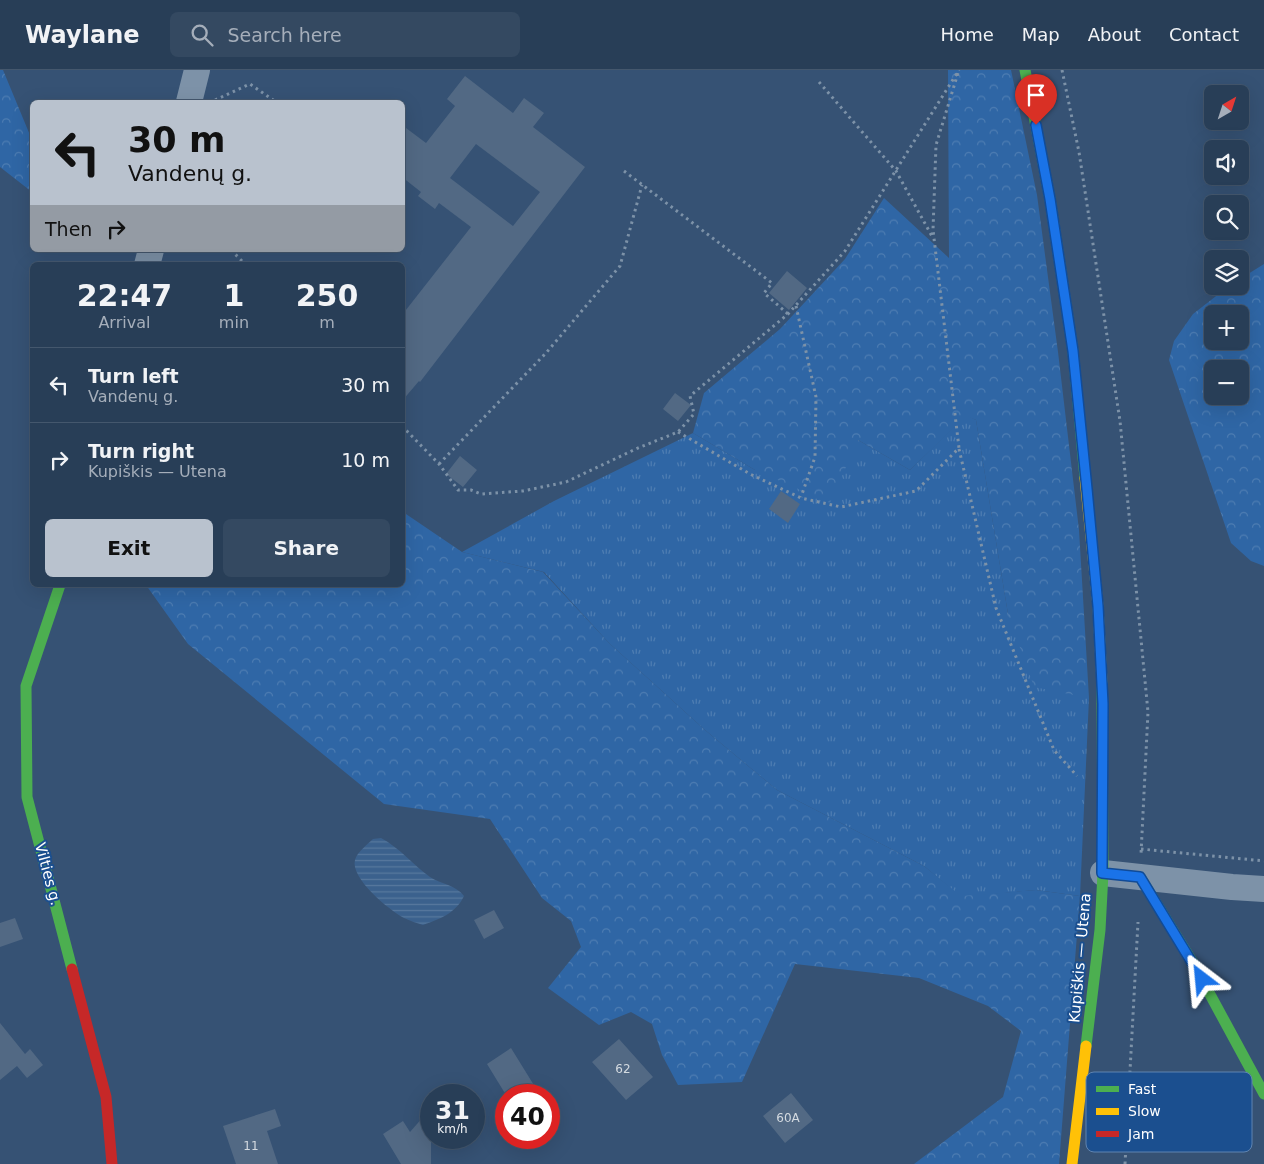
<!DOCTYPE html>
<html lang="en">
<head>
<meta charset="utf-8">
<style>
	body { margin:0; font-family:"DejaVu Sans",sans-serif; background:#344961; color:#f1f3f6; height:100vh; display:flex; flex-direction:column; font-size:19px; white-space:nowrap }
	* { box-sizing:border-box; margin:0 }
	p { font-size:16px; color:#a5aeba }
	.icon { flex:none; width:28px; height:28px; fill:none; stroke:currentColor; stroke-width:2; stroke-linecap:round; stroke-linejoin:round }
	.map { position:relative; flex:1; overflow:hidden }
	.sheet { position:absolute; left:30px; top:192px; width:375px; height:325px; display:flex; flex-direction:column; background:#283e57; border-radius:8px; box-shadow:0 5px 20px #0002,0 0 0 1px #44576d }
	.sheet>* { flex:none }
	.top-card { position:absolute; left:30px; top:30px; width:375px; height:152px; border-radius:8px; box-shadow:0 5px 20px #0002,0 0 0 1px #44576d; background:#b9c2ce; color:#111; overflow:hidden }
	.needle { width:32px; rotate:39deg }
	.fabs { position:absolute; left:1204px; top:15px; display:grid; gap:10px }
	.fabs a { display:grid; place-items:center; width:45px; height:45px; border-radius:8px; background:#283e57; box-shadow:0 5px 20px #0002,0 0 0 1px #44576d; font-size:25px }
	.speed { position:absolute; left:420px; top:1014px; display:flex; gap:10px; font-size:25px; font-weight:700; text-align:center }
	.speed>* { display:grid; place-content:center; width:65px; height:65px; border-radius:50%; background:#283e57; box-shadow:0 5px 20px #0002,0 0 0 1px #44576d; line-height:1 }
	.speed small { font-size:12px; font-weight:400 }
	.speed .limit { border:8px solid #d22; background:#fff; color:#111 }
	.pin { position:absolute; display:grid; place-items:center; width:42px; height:42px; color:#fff; margin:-51px -21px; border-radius:50% 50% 50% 0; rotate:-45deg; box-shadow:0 0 5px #0007 }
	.pin .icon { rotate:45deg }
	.me { position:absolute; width:55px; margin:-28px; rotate:331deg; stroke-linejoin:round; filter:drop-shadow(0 0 4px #0008) }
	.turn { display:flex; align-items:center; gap:18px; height:105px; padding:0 15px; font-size:22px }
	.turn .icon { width:65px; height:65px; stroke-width:2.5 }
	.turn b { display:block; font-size:35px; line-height:42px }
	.then { display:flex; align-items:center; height:48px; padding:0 15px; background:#0003; gap:10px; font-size:19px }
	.eta { display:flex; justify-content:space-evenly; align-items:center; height:85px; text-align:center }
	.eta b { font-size:30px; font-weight:700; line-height:35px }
	.action { display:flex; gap:10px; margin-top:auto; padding:10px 15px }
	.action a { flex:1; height:58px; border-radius:8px; background:#b9c2ce; color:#111; font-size:20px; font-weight:700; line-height:58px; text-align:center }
	.action a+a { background:#344961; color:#f1f3f6 }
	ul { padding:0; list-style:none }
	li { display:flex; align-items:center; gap:15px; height:75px; padding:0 15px; border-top:1px solid #44576d }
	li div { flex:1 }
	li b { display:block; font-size:19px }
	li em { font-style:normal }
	header { display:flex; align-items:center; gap:30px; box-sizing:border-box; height:70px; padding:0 25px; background:#283e57; border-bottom:1px solid #44576d }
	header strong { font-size:24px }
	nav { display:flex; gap:28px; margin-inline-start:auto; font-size:18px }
	.search { width:350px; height:45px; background:#344961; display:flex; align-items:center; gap:12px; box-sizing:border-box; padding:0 18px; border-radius:8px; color:#a5aeba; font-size:19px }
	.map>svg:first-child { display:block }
	.grass { fill:url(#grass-tufts) }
	.forest { fill:url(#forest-crowns); fill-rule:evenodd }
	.water { fill:url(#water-rules) }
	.building { fill:#526984; fill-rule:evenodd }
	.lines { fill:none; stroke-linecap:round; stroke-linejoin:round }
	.path { stroke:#7d92a8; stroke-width:3; stroke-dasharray:2.5 4; stroke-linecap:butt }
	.street { stroke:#7d92a8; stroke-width:26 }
	.fast { stroke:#4caf50; stroke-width:11 }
	.slow { stroke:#ffc107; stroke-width:11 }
	.jam { stroke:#c62828; stroke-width:11 }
	.route-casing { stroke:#114b97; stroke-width:12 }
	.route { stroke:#1a73e8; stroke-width:9 }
	.labels { text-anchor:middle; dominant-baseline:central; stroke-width:4; stroke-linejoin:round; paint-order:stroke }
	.number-label { font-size:12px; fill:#d4dae0 }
	.street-label { font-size:15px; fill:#fff; stroke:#1b4f8f }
	.key { fill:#1b4f8f; stroke:#5f84b1; stroke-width:1 }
	.key-label { font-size:14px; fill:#fff }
</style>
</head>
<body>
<header>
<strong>Waylane</strong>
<div class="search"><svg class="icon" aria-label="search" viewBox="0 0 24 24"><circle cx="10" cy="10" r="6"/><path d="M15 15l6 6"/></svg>Search here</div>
<nav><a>Home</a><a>Map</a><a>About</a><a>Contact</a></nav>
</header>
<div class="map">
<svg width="1264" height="1094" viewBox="0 0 1264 1094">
	<defs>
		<pattern id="grass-tufts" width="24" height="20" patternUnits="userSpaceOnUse" patternTransform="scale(1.25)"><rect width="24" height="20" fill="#2f66a5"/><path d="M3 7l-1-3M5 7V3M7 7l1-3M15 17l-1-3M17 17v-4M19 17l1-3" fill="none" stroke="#4e7db2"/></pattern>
		<pattern id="forest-crowns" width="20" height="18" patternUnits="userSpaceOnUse" patternTransform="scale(1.25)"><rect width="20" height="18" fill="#2f66a5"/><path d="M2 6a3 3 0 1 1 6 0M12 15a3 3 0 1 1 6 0" fill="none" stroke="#4e7db2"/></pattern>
		<pattern id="water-rules" width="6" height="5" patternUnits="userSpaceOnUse" patternTransform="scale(1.25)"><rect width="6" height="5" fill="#3b618d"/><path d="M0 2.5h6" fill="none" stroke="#58799e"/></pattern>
	</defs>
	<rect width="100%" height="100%" fill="#365274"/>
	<path class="grass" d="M 966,345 L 976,350 L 1008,544 L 1089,628 L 1080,826 L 1036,820 L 961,827 L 924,796 L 777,720 L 705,660 L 609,573 L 544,502 L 462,482 L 554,431 L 693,363 L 755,400 L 858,370 L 910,400 Z"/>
	<path class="forest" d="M 0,0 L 3,0 L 32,70 L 32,122 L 0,97 Z
		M 948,0 L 1011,0 L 1037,125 L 1058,282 L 1079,460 L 1089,628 L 1034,617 L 1008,544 L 976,350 L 966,346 L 910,400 L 858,370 L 830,433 L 755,400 L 693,363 L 704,323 L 780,259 L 845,189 L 884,128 L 949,188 Z
		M 1264,194 L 1264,496 L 1251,491 L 1231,473 L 1169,290 L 1174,271 L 1193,244 L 1229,216 L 1240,216 L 1240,209 ZM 1212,244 L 1240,244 L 1240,271 L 1212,271 ZM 1212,299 L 1240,299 L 1240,326 L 1212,326 Z
		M 403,442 L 462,482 L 543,502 L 609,573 L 705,660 L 777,720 L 924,796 L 961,826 L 1036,820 L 1080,826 L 1059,1094 L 914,1094 L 1003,1027 L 1021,961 L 988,936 L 919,908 L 795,894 L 742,1012 L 678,1015 L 662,985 L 652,954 L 631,942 L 599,955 L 548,918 L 581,877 L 571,851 L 542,828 L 490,749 L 384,734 L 188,574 L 146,515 L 402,515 Z"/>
	<path class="water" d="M 381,768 C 400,778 413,795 430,807 C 441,814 456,815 464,826 C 456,843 440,849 423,855 C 417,853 410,851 404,848 C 389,840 350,808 355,790 C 357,782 368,774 373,769 Z"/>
	<path class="building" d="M 465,6 L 513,43 L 524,28 L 544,43 L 533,57 L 585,97 L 420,312 L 419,311 L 402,331 L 402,245 L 471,157 L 439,133 L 435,139 L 418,126 L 421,122 L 402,107 L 402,55 L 426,73 L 455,36 L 447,29 ZM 476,74 L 540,122 L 513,156 L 450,108 Z
		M 787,201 L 807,218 L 789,240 L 769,223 Z
		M 675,323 L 691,335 L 678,351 L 663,339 Z
		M 460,386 L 477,400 L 463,417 L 446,404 Z
		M 781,421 L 800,434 L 788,453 L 769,439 Z
		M 494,840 L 504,858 L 484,869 L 474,850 Z
		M 15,848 L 23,869 L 0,877 L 0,853 Z
		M 0,953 L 25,984 L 30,979 L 43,995 L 27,1008 L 17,996 L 0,1010 Z
		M 619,969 L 653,1007 L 626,1030 L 592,992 Z
		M 511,978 L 540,1025 L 506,1025 L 487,994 Z
		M 791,1023 L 813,1050 L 785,1073 L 763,1046 Z
		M 431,1038 L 431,1094 L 401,1094 L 383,1064 L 403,1051 L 410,1062 Z
		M 275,1039 L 281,1056 L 267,1061 L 278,1094 L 236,1094 L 223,1056 Z"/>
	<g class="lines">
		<path class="path" d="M 1062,0 L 1079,82 L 1120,351 L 1148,642 L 1141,784
			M 819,12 L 896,101 L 933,168
			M 215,30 L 250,14 L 276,32
			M 624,101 L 772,213 L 764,223 L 788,244
			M 231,180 L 246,195
			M 353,195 L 356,191
			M 796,236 L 816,327 L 815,387 L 801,427
			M 402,356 L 439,394 L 458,420 L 471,420 L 481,424 L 523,421 L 566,412 L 638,378 L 678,362 L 694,344 L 690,326 L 788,244 L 845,181 L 959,0
			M 678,362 L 750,404 L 801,428 L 841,437 L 916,421 L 959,378 L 933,160 L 936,75 L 958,3
			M 959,379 L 996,538 L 1054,680 L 1077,706
			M 439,394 L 546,283 L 620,196 L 642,115
			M 1141,779 L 1264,791
			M 1125,1094 L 1138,852"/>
		<path class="street" d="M 189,32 L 197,0
			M 147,195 L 151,180
			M 1103,803 L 1232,817 L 1264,819"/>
		<path class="fast" d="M 1025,0 L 1050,129 L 1073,281 L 1085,408
			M 60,515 L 26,616 L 27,727 L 72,899
			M 1140,807 L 1193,893 L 1264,1024
			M 1086,976 L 1100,860 L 1103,803 L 1102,612"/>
		<path class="slow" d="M 1085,408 L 1098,536 L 1102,612
			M 1072,1094 L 1086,976"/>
		<path class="jam" d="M 72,899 L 106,1027 L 112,1094"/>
	</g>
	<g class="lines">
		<g class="route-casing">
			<path id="route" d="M 1036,55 L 1050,129 L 1073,281 L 1087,419 L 1098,536 L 1103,634 L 1102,803 L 1140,807 L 1202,909"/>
		</g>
		<use href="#route" class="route"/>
	</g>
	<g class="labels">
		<g class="number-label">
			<text x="623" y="999">62</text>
			<text x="788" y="1048">60A</text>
			<text x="251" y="1076">11</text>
		</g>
		<g class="street-label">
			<text transform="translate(48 804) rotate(75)">Vilties g.</text>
			<text transform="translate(1080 888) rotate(-85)">Kupiškis — Utena</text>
		</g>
	</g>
	<rect x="1086" y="1002" width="166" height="80" rx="8" class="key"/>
	<rect x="1096" y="1016" width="23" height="6" fill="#4caf50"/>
	<rect x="1096" y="1038" width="23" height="7" fill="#ffc107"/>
	<rect x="1096" y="1061" width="23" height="6" fill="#c62828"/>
	<g class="key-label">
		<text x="1128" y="1024">Fast</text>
		<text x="1128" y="1046">Slow</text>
		<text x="1128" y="1069">Jam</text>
	</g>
</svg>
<div class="fabs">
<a><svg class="needle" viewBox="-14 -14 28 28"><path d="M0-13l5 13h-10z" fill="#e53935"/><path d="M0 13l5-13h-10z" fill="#a5aeba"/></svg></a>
<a><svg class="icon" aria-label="sound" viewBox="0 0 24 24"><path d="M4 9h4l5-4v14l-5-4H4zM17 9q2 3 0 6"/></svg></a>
<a><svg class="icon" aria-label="search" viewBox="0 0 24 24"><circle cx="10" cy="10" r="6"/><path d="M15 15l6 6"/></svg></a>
<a><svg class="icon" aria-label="layers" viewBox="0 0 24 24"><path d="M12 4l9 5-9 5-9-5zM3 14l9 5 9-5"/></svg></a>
<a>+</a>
<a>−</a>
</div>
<div class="speed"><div>31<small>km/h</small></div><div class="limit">40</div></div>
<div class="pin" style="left:1036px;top:55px;background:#d93025"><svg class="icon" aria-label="arrive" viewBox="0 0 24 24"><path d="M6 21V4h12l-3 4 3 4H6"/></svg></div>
<svg class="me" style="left:1202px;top:909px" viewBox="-20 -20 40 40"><path d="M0-17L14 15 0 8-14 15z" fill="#1a73e8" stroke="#fff" stroke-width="4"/></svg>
<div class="top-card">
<div class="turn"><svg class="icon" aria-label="left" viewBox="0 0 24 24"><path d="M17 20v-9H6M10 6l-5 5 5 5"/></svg><div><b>30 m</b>Vandenų g.</div></div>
<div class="then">Then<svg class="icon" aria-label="right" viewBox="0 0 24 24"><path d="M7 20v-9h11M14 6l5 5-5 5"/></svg></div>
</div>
<section class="sheet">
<div class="eta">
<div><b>22:47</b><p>Arrival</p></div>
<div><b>1</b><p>min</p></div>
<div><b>250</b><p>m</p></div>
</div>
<ul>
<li><svg class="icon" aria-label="left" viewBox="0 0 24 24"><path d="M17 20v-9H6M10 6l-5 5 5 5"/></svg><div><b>Turn left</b><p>Vandenų g.</p></div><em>30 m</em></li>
<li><svg class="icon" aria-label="right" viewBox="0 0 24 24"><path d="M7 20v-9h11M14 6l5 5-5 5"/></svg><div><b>Turn right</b><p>Kupiškis — Utena</p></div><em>10 m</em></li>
</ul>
<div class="action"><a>Exit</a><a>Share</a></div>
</section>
</div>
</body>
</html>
